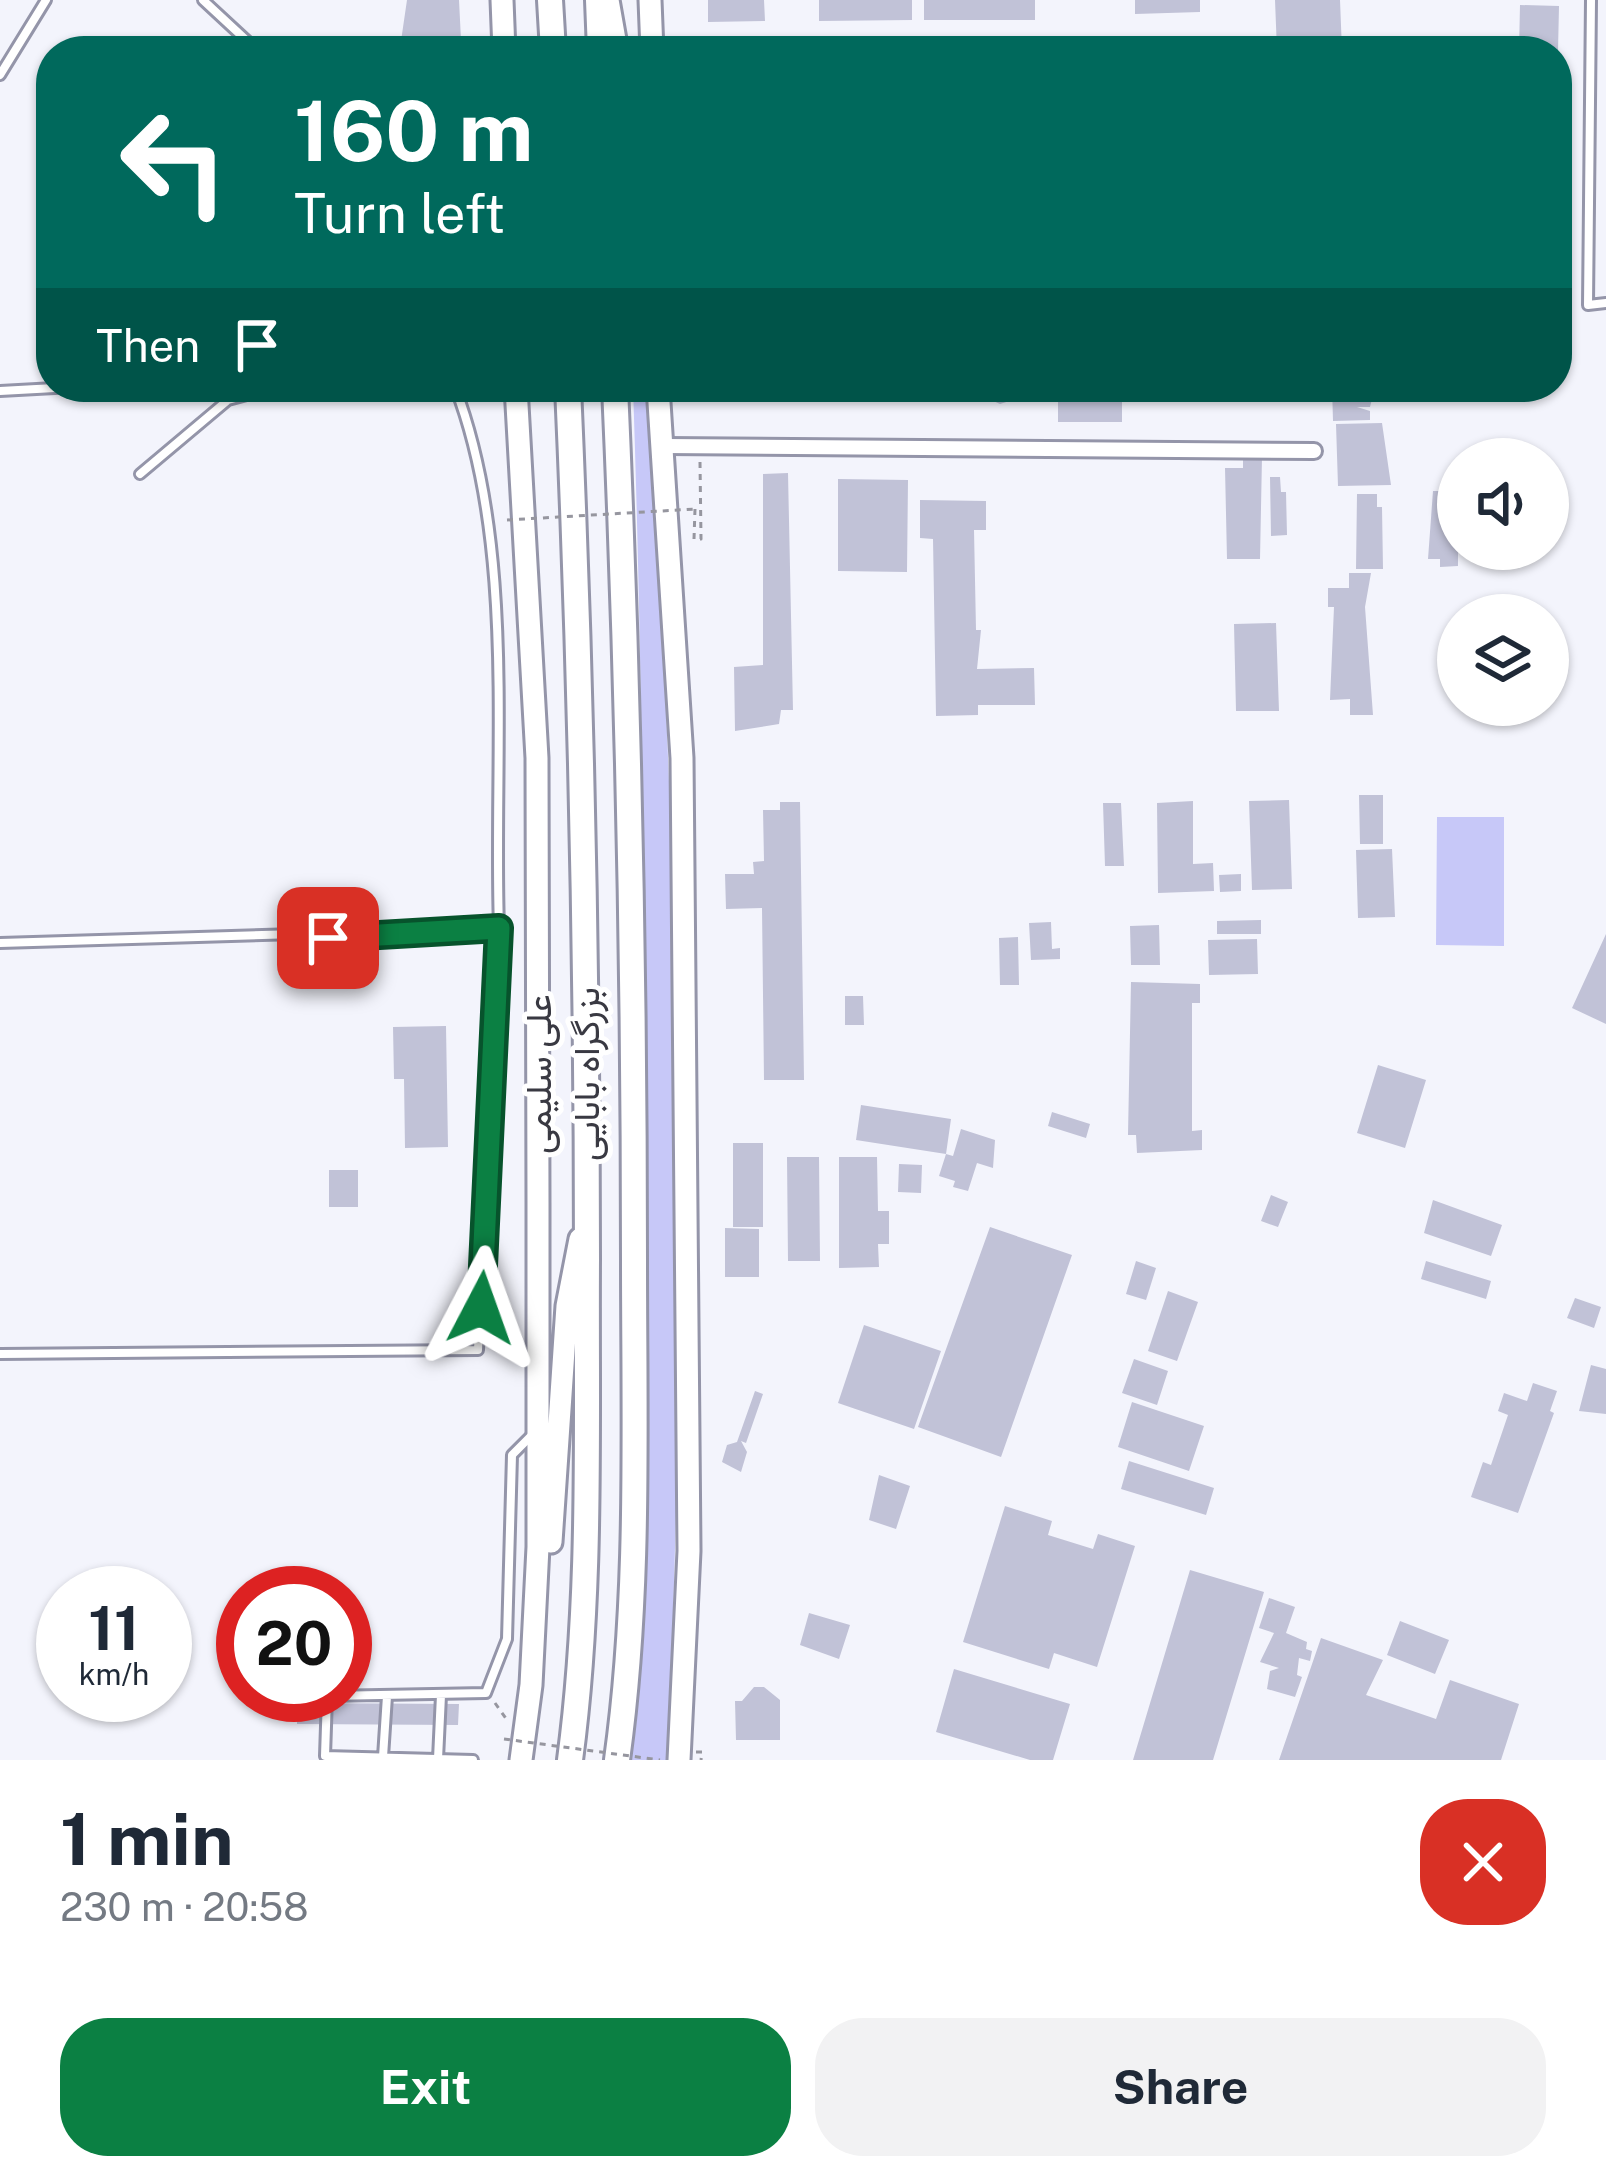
<!DOCTYPE html>
<html lang="en">
<head>
<meta charset="utf-8">
<style>
	body { margin:0; font-family:"Public Sans",Vazirmatn,sans-serif; background:#f2f2f3; color:#1f2937; height:100vh; display:flex; flex-direction:column; font-size:45px; white-space:nowrap }
	* { box-sizing:border-box; margin:0 }
	p { font-size:39px; color:#747a83 }
	.icon { flex:none; width:66px; height:66px; fill:none; stroke:currentColor; stroke-width:2; stroke-linecap:round; stroke-linejoin:round }
	.map { position:relative; height:1760px; overflow:hidden }
	.side { display:flex; flex-direction:column; background:#fff; flex:1 }
	.side>* { flex:none }
	.banner { position:absolute; left:36px; top:36px; width:1536px; height:366px; border-radius:48px; box-shadow:0 3px 9px #0004; background:#00695c; color:#fff; overflow:hidden }
	.buttons { position:absolute; left:1437px; top:438px; display:grid; gap:24px }
	.buttons a { display:grid; place-items:center; width:132px; height:132px; border-radius:50%; background:#fff; box-shadow:0 3px 9px #0004; font-size:60px }
	.speed { position:absolute; left:36px; top:1566px; display:flex; gap:24px; font-size:60px; font-weight:700; text-align:center }
	.speed>* { display:grid; place-content:center; width:156px; height:156px; border-radius:50%; background:#fff; box-shadow:0 3px 9px #0004; line-height:1 }
	.speed small { font-size:30px; font-weight:400 }
	.speed .limit { border:18px solid #d22; background:#fff; color:#111 }
	.pin { position:absolute; display:grid; place-items:center; width:102px; height:102px; color:#fff; margin:-51px; border-radius:24px; box-shadow:0 6px 18px #0006 }
	.me { position:absolute; width:132px; margin:-66px; rotate:4deg; stroke-linejoin:round; filter:drop-shadow(0 0 9px #0008) }
	.turn { display:flex; align-items:center; gap:42px; height:252px; padding:0 60px; font-size:54px }
	.turn .icon { width:156px; height:156px; stroke-width:2.5 }
	.turn b { display:block; font-size:84px; line-height:102px }
	.then { display:flex; align-items:center; height:114px; padding:0 60px; background:#0003; gap:24px; font-size:45px }
	.round { display:grid; place-items:center; flex:none; width:126px; height:126px; border-radius:48px; background:#f2f2f3 }
	.overview { display:flex; align-items:center; justify-content:space-between; height:204px; padding:0 60px }
	h1 { font-size:72px; font-weight:700; line-height:90px }
	.action { display:flex; gap:24px; margin-top:auto; padding:24px 60px }
	.action a { flex:1; height:138px; border-radius:48px; background:#0b8043; color:#fff; font-size:48px; font-weight:700; line-height:138px; text-align:center }
	.action a+a { background:#f2f2f3; color:#1f2937 }
	.map>svg:first-child { display:block }
	.green { fill:#c7c8f8 }
	.building { fill:#c1c2d7 }
	.lines { fill:none; stroke-linecap:round; stroke-linejoin:round }
	.service-casing { stroke:#9495a9; stroke-width:14 }
	.minor-casing { stroke:#9495a9; stroke-width:20 }
	.primary-casing { stroke:#9495a9; stroke-width:27 }
	.trunk-casing { stroke:#9495a9; stroke-width:30 }
	.path { stroke:#96969f; stroke-width:3; stroke-dasharray:6 6; stroke-linecap:butt }
	.service { stroke:#fff; stroke-width:8 }
	.minor { stroke:#fff; stroke-width:14 }
	.primary { stroke:#fff; stroke-width:21 }
	.trunk { stroke:#fff; stroke-width:24 }
	.path-bridge { stroke:#96969f; stroke-width:3; stroke-dasharray:6 6; stroke-linecap:butt }
	.route-casing { stroke:#07532c; stroke-width:30 }
	.route { stroke:#0b8043; stroke-width:21 }
	.labels { text-anchor:middle; dominant-baseline:central; stroke-width:10; stroke-linejoin:round; paint-order:stroke }
	.street-label { font-size:36px; fill:#393942; stroke:#fff }
</style>
</head>
<body>
<div class="map">
<svg width="1606" height="1760" viewBox="0 0 1606 1760">
	<rect width="100%" height="100%" fill="#f3f4fc"/>
	<path class="green" d="M 633,387 L 653,387 L 671,831 L 676,1512 L 669,1760 L 631,1760 C 649,1566 647,1373 646,1178 C 644,914 642,651 633,387 Z
		M 1437,817 L 1504,817 L 1504,946 L 1436,945 Z"/>
	<path class="building" d="M 407,0 L 459,0 L 461,40 L 401,41 Z
		M 708,0 L 764,0 L 765,21 L 708,22 Z
		M 819,0 L 912,0 L 912,20 L 819,21 Z
		M 924,0 L 1035,0 L 1035,20 L 924,20 Z
		M 1135,0 L 1200,0 L 1200,12 L 1135,14 Z
		M 1275,0 L 1340,0 L 1342,51 L 1277,51 Z
		M 1520,5 L 1559,6 L 1558,51 L 1519,51 Z
		M 976,387 L 1029,387 L 1025,396 L 1000,404 L 980,395 Z
		M 1058,387 L 1122,387 L 1122,422 L 1058,422 Z
		M 1332,387 L 1375,387 L 1370,407 L 1357,407 L 1370,411 L 1370,420 L 1333,421 Z
		M 1382,423 L 1391,485 L 1338,486 L 1336,424 Z
		M 1262,457 L 1260,559 L 1227,559 L 1225,468 L 1243,468 L 1243,458 Z
		M 788,473 L 793,710 L 781,710 L 779,724 L 735,731 L 734,667 L 763,665 L 763,474 Z
		M 1270,477 L 1280,477 L 1281,492 L 1286,492 L 1287,535 L 1271,536 Z
		M 838,479 L 908,480 L 907,572 L 838,571 Z
		M 1433,491 L 1458,491 L 1458,566 L 1440,567 L 1440,559 L 1428,559 Z
		M 1357,494 L 1377,494 L 1377,507 L 1382,507 L 1383,569 L 1356,569 Z
		M 920,500 L 986,501 L 986,530 L 974,530 L 976,630 L 981,630 L 977,669 L 1034,668 L 1035,705 L 978,705 L 978,715 L 936,716 L 933,539 L 920,538 Z
		M 1349,573 L 1371,573 L 1365,607 L 1373,715 L 1350,715 L 1350,699 L 1330,700 L 1334,607 L 1328,607 L 1328,588 L 1349,588 Z
		M 1276,623 L 1279,711 L 1236,711 L 1234,624 Z
		M 1359,795 L 1383,795 L 1383,844 L 1360,844 Z
		M 1289,800 L 1292,889 L 1252,890 L 1249,801 Z
		M 1193,801 L 1193,864 L 1213,863 L 1214,891 L 1158,893 L 1157,803 Z
		M 780,802 L 800,802 L 804,1080 L 764,1080 L 762,908 L 726,909 L 725,874 L 754,874 L 753,862 L 764,861 L 763,810 L 780,810 Z
		M 1103,803 L 1121,803 L 1124,866 L 1105,866 Z
		M 1392,849 L 1395,917 L 1358,918 L 1356,850 Z
		M 1241,874 L 1241,891 L 1220,892 L 1219,875 Z
		M 1261,920 L 1261,934 L 1217,934 L 1217,921 Z
		M 1051,922 L 1052,949 L 1060,948 L 1060,959 L 1031,960 L 1029,923 Z
		M 1159,925 L 1160,965 L 1131,965 L 1130,926 Z
		M 1606,934 L 1606,1024 L 1572,1008 Z
		M 1018,937 L 1019,985 L 1000,985 L 999,938 Z
		M 1257,939 L 1258,974 L 1209,975 L 1208,940 Z
		M 1131,982 L 1200,984 L 1200,1003 L 1192,1003 L 1192,1131 L 1202,1130 L 1202,1150 L 1137,1153 L 1136,1135 L 1128,1135 Z
		M 845,996 L 863,996 L 864,1025 L 845,1025 Z
		M 446,1026 L 448,1147 L 405,1148 L 404,1079 L 394,1079 L 393,1027 Z
		M 1378,1065 L 1426,1080 L 1405,1148 L 1357,1133 Z
		M 861,1105 L 951,1119 L 946,1154 L 953,1156 L 961,1129 L 995,1140 L 993,1168 L 977,1163 L 968,1191 L 953,1187 L 955,1181 L 939,1176 L 946,1154 L 856,1140 Z
		M 1052,1112 L 1090,1124 L 1086,1138 L 1048,1126 Z
		M 733,1143 L 763,1143 L 763,1227 L 733,1227 Z
		M 787,1157 L 819,1157 L 820,1261 L 788,1261 Z
		M 839,1157 L 877,1157 L 878,1211 L 889,1211 L 889,1244 L 878,1244 L 879,1267 L 839,1268 Z
		M 899,1164 L 922,1165 L 921,1193 L 898,1192 Z
		M 329,1170 L 358,1170 L 358,1207 L 329,1207 Z
		M 1271,1195 L 1288,1202 L 1278,1227 L 1261,1221 Z
		M 1433,1200 L 1502,1225 L 1491,1256 L 1424,1233 Z
		M 990,1227 L 1072,1255 L 1001,1457 L 918,1427 Z
		M 725,1228 L 759,1229 L 759,1277 L 725,1277 Z
		M 1136,1261 L 1156,1268 L 1146,1300 L 1126,1294 Z
		M 1426,1261 L 1491,1281 L 1486,1299 L 1421,1279 Z
		M 1168,1291 L 1198,1302 L 1177,1361 L 1148,1351 Z
		M 1575,1298 L 1601,1307 L 1594,1328 L 1567,1318 Z
		M 864,1325 L 941,1351 L 914,1429 L 838,1403 Z
		M 1134,1359 L 1168,1371 L 1157,1405 L 1122,1393 Z
		M 1591,1365 L 1606,1369 L 1606,1414 L 1579,1411 Z
		M 1533,1383 L 1557,1391 L 1550,1411 L 1554,1413 L 1518,1513 L 1471,1497 L 1483,1462 L 1491,1465 L 1508,1415 L 1498,1411 L 1504,1393 L 1527,1401 Z
		M 755,1391 L 763,1394 L 746,1443 L 741,1441 L 747,1452 L 741,1472 L 722,1462 L 727,1445 L 737,1442 Z
		M 1132,1402 L 1204,1426 L 1189,1471 L 1118,1447 Z
		M 1129,1461 L 1214,1488 L 1206,1515 L 1121,1489 Z
		M 879,1475 L 910,1486 L 896,1529 L 869,1520 Z
		M 1005,1506 L 1052,1521 L 1048,1535 L 1093,1549 L 1098,1534 L 1135,1546 L 1097,1667 L 1054,1653 L 1049,1669 L 963,1642 Z
		M 1190,1570 L 1264,1592 L 1213,1760 L 1133,1760 Z
		M 1269,1598 L 1295,1607 L 1286,1633 L 1307,1642 L 1306,1649 L 1312,1651 L 1310,1661 L 1299,1658 L 1297,1675 L 1302,1677 L 1295,1697 L 1267,1689 L 1270,1671 L 1279,1668 L 1260,1662 L 1274,1633 L 1259,1628 Z
		M 809,1613 L 850,1625 L 839,1659 L 800,1645 Z
		M 1400,1621 L 1449,1640 L 1435,1674 L 1387,1655 Z
		M 1321,1638 L 1383,1660 L 1366,1695 L 1436,1719 L 1450,1680 L 1519,1704 L 1501,1760 L 1279,1760 Z
		M 954,1669 L 1070,1704 L 1053,1760 L 1030,1760 L 936,1732 Z
		M 754,1687 L 764,1687 L 780,1700 L 780,1740 L 736,1740 L 735,1701 L 742,1701 Z
		M 297,1703 L 459,1704 L 458,1725 L 297,1724 Z"/>
	<g class="lines">
		<g class="service-casing">
			<path id="service" d="M 203,0 L 258,51
				M 1591,0 L 1588,305 L 1606,303
				M 0,75 L 46,0
				M 0,391 L 73,387
				M 140,474 L 228,400 L 277,387
				M 0,943 L 499,928 C 493,757 517,549 455,387
				M 0,1354 L 478,1350 L 499,928
				M 383,1757 L 387,1696
				M 438,1759 L 441,1695
				M 473,1760 L 325,1756 L 327,1696 L 486,1693 L 507,1639 L 512,1455 L 533,1434"/>
		</g>
		<g class="minor-casing">
			<path id="minor" d="M 665,446 L 1314,451"/>
		</g>
		<g class="primary-casing">
			<path id="primary" d="M 502,0 L 504,51
				M 608,0 L 617,51
				M 650,0 L 652,51
				M 516,387 L 537,758 L 538,1203 L 538,1547 L 531,1685 L 521,1760
				M 658,387 L 682,758 L 689,1551 L 679,1760
				M 551,1542 L 567,1306 L 580,1239"/>
		</g>
		<g class="trunk-casing">
			<path id="trunk" d="M 550,0 L 553,51
				M 598,0 L 600,51
				M 568,387 C 581,678 587,969 587,1260 C 586,1427 592,1595 570,1760
				M 615,387 C 628,678 634,969 634,1260 C 634,1427 640,1595 617,1760"/>
		</g>
		<path class="path" d="M 695,509 L 694,539 L 701,539 L 700,462
			M 495,1703 L 507,1720
			M 696,1752 L 702,1752 L 701,1760"/>
		<use href="#service" class="service"/>
		<use href="#minor" class="minor"/>
		<use href="#primary" class="primary"/>
		<use href="#trunk" class="trunk"/>
		<path class="path-bridge" d="M 507,520 L 695,509
			M 504,1739 L 660,1760"/>
	</g>
	<g class="lines">
		<g class="route-casing">
			<path id="route" d="M 328,938 L 499,928 L 481,1308"/>
		</g>
		<use href="#route" class="route"/>
	</g>
	<g class="labels">
		<g class="street-label">
			<text transform="translate(538 1074) rotate(-90)">علی سلیمی</text>
			<text transform="translate(586 1074) rotate(-90)">بزرگراه بابایی</text>
		</g>
	</g>
</svg>
<div class="buttons">
<a><svg class="icon" aria-label="sound" viewBox="0 0 24 24"><path d="M4 9h4l5-4v14l-5-4H4zM17 9q2 3 0 6"/></svg></a>
<a><svg class="icon" aria-label="layers" viewBox="0 0 24 24"><path d="M12 4l9 5-9 5-9-5zM3 14l9 5 9-5"/></svg></a>
</div>
<div class="speed"><div>11<small>km/h</small></div><div class="limit">20</div></div>
<div class="pin" style="left:328px;top:938px;background:#d93025"><svg class="icon" aria-label="arrive" viewBox="0 0 24 24"><path d="M6 21V4h12l-3 4 3 4H6"/></svg></div>
<svg class="me" style="left:481px;top:1308px" viewBox="-20 -20 40 40"><path d="M0-17L14 15 0 8-14 15z" fill="#0b8043" stroke="#fff" stroke-width="4"/></svg>
<div class="banner">
<div class="turn"><svg class="icon" aria-label="left" viewBox="0 0 24 24"><path d="M17 20v-9H6M10 6l-5 5 5 5"/></svg><div><b>160 m</b>Turn left</div></div>
<div class="then">Then<svg class="icon" aria-label="arrive" viewBox="0 0 24 24"><path d="M6 21V4h12l-3 4 3 4H6"/></svg></div>
</div>
</div>
<section class="side">
<div class="overview"><div><h1>1 min</h1><p>230 m · 20:58</p></div><a class="round" style="background:#d93025;color:#fff"><svg class="icon" aria-label="close" viewBox="0 0 24 24"><path d="M6 6l12 12M18 6L6 18"/></svg></a></div>
<div class="action"><a>Exit</a><a>Share</a></div>
</section>
</body>
</html>
